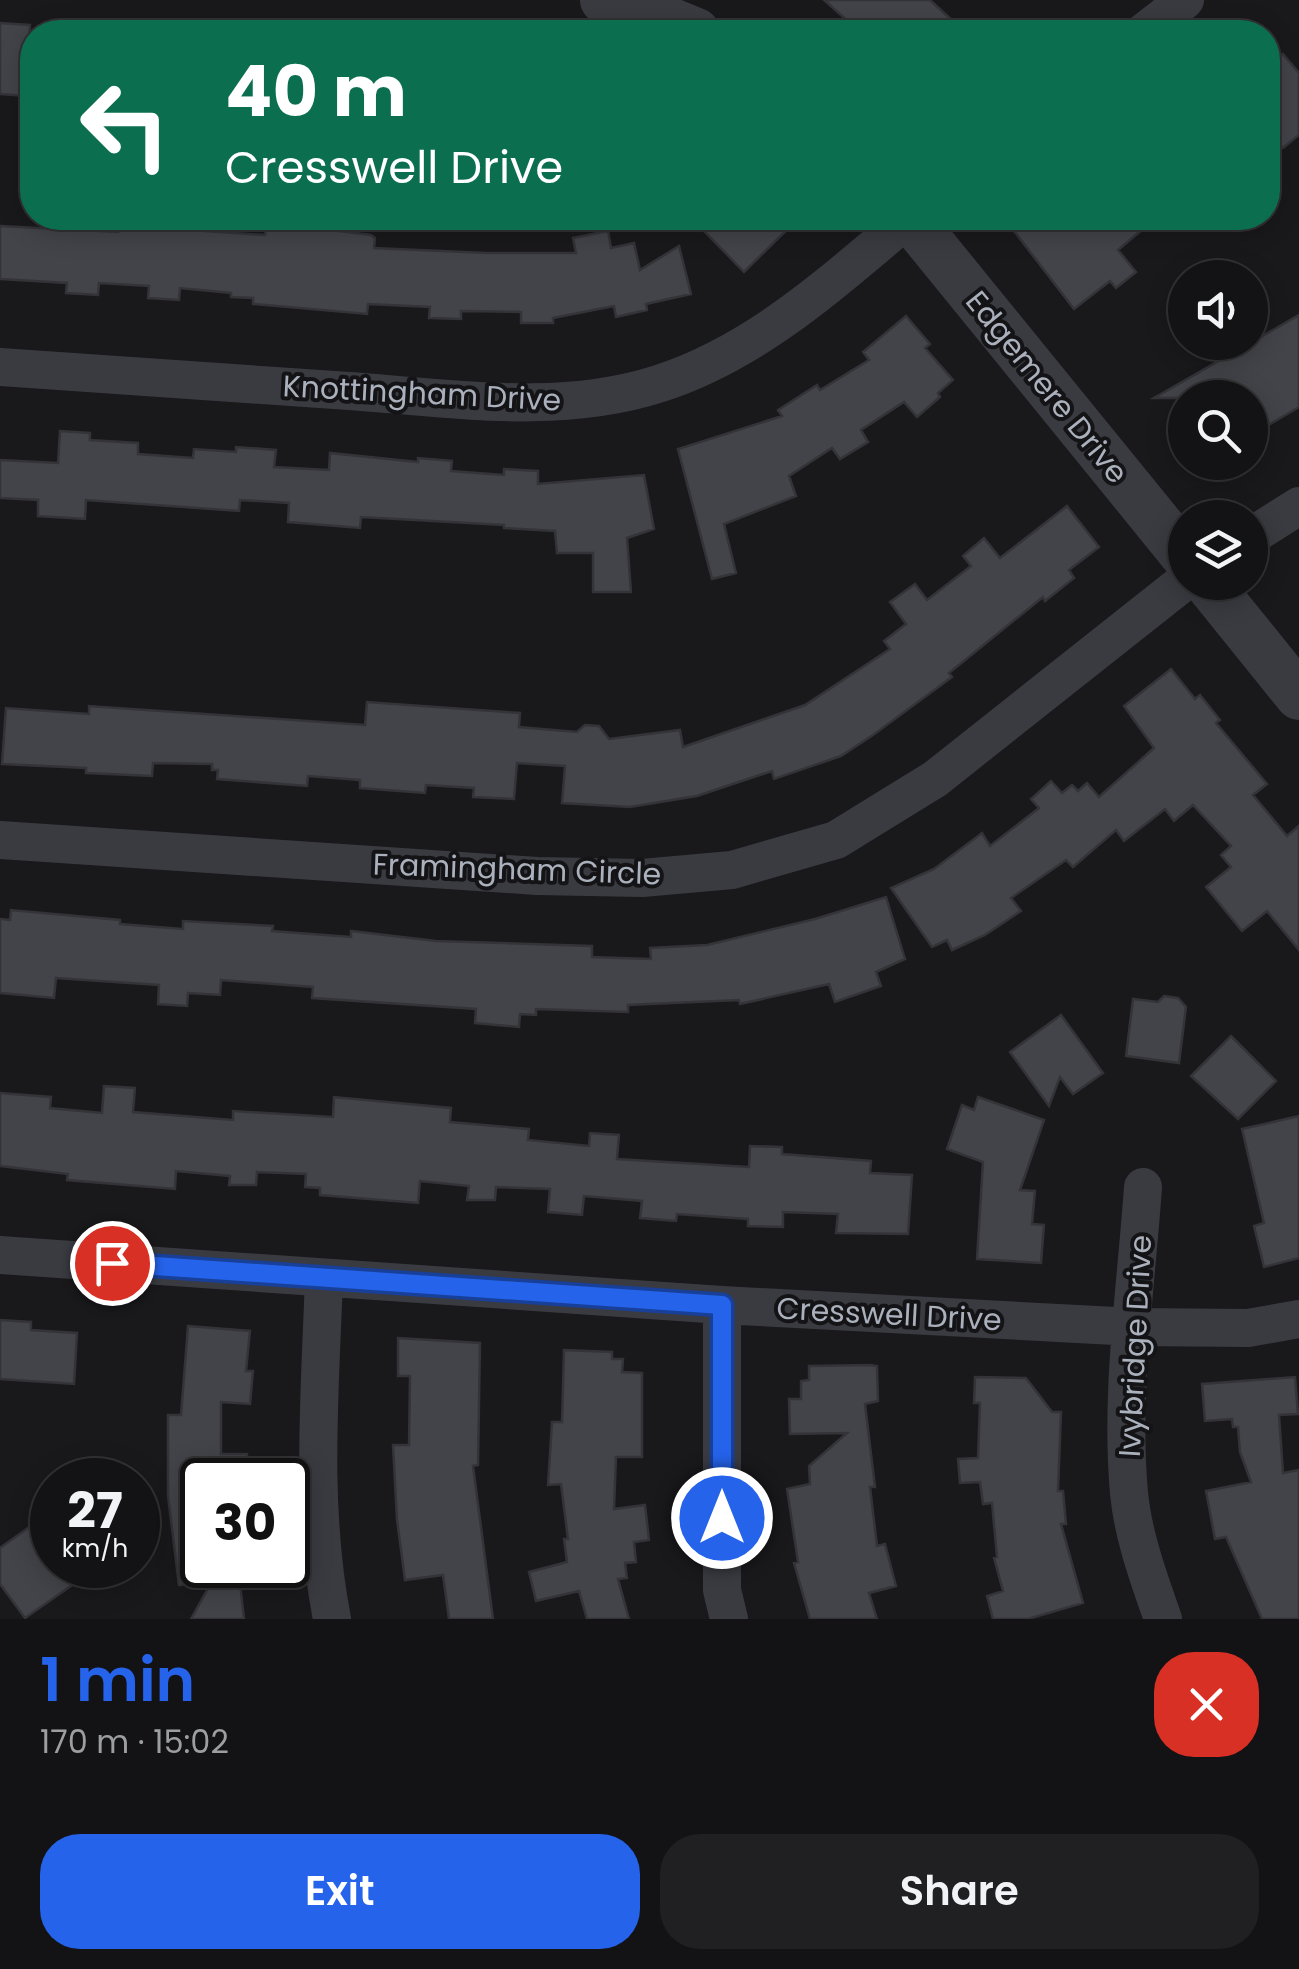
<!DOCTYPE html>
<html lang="en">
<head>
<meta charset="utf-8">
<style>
	body { margin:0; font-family:Poppins,sans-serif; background:#202022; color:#f1f3f6; height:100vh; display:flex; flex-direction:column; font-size:38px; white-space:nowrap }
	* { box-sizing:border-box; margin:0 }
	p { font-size:32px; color:#9d9ea0 }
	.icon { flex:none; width:55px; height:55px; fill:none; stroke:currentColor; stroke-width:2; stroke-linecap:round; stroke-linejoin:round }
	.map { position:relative; height:1619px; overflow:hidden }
	.details { display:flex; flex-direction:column; background:#131315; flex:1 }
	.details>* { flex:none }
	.guide { position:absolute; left:20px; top:20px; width:1260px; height:210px; border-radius:40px; box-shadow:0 5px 25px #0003,0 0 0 2px #323234; background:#0b6e4f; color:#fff; overflow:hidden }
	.tools { position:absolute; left:1168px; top:260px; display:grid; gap:20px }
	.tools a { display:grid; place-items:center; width:100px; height:100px; border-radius:50%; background:#131315; box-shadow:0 5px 25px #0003,0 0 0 2px #323234; font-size:50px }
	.speed { position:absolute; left:30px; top:1458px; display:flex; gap:20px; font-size:50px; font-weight:700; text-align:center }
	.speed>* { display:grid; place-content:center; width:130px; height:130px; border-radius:50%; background:#131315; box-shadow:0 5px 25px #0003,0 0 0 2px #323234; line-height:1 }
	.speed small { font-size:25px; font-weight:400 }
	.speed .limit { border:5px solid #111; border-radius:15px; background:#fff; color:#111 }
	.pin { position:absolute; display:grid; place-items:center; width:85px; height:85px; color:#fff; margin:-42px; border:5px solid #fff; border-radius:50%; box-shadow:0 2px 10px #0007 }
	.me { position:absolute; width:110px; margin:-55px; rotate:0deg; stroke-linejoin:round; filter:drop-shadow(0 0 8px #0008) }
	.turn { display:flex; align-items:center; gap:35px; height:210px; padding:0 40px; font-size:45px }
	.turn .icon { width:130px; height:130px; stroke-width:2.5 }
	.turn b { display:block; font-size:70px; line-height:85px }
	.round { display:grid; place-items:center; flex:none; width:105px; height:105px; border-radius:40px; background:#202022 }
	.overview { display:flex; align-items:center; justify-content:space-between; height:170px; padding:0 40px }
	h1 { font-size:60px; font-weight:600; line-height:75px; color:#2563eb }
	.cta { display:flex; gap:20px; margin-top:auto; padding:20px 40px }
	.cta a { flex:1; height:115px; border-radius:40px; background:#2563eb; color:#fff; font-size:40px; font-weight:600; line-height:115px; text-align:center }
	.cta a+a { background:#202022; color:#f1f3f6 }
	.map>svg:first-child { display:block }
	.building { fill:#434449; stroke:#333338; stroke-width:2.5 }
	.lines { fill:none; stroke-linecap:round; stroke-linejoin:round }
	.minor { stroke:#3a3b41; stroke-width:38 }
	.tertiary { stroke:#3a3b41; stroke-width:48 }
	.route-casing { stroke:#184099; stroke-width:25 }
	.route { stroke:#2563eb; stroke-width:18 }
	.labels { text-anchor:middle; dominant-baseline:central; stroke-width:8; stroke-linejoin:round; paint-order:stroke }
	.street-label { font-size:30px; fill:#abb1bc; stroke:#141417 }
</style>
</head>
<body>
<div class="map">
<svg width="1299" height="1619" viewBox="0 0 1299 1619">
	<rect width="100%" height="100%" fill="#19191c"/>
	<path class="building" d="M 824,0 L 930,0 L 965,32 L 860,32 Z
		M 0,23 L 30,25 L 25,96 L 0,94 Z
		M 1283,54 L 1299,73 L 1299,135 L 1283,148 L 1268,129 L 1268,67 Z
		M 723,218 L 799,218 L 744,272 L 703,230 Z
		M 1031,218 L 1156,218 L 1118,250 L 1136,272 L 1116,288 L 1110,281 L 1074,309 L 1014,231 Z
		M 267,222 L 371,235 L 375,238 L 374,248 L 487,253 L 576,253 L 573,238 L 608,231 L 611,248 L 634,243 L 640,270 L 679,246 L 691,294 L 646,304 L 647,310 L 616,317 L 614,306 L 553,318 L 553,323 L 521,323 L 521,312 L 461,311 L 461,319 L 429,318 L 430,307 L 368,304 L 367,314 L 253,304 L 253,298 L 231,297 L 231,293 L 180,288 L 179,300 L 148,298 L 149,286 L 99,283 L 98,295 L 66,293 L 67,283 L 0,279 L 0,226 L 118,232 L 118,225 L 265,235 Z
		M 1299,315 L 1299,407 L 1250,436 L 1250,398 L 1154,398 Z
		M 906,316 L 930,344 L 925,348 L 953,380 L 938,393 L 940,397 L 917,417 L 904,402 L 861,430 L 868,442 L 840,459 L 832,448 L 789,476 L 796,496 L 724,524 L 736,573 L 712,579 L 678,449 L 782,416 L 778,410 L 817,385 L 820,390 L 869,360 L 863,352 Z
		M 60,431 L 90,433 L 90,440 L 138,443 L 138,454 L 193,458 L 194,449 L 236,452 L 236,447 L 276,450 L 274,467 L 329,470 L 330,453 L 418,462 L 418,458 L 452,461 L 451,471 L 504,475 L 504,469 L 538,471 L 538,484 L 644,475 L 654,529 L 627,538 L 631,592 L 593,592 L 593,553 L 557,553 L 555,531 L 504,528 L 504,525 L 361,517 L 360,528 L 288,522 L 289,503 L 240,500 L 239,511 L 86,500 L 85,519 L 38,516 L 38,500 L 0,498 L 0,460 L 58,463 Z
		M 1067,506 L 1099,547 L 1069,570 L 1074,578 L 1045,601 L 1043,597 L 949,673 L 952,677 L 873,735 L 841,756 L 774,779 L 772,771 L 697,796 L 630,807 L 562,803 L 565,766 L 517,763 L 514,799 L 473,797 L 474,788 L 426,785 L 425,793 L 360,788 L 360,780 L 308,776 L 307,786 L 217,779 L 218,770 L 212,770 L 212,764 L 153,763 L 152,776 L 86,773 L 86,768 L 2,764 L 6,708 L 89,714 L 89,706 L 365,725 L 367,702 L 520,713 L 519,727 L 577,732 L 585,725 L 599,726 L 609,739 L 680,730 L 683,747 L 805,705 L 890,649 L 884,641 L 906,624 L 890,602 L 915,584 L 927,600 L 971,566 L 963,556 L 984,538 L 1000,558 Z
		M 1171,669 L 1195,699 L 1200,695 L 1220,720 L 1216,723 L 1267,784 L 1253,795 L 1287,836 L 1299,826 L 1299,950 L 1267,911 L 1242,931 L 1206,887 L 1231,867 L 1221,855 L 1231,846 L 1193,805 L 1174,821 L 1165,809 L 1124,841 L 1116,830 L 1073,867 L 1066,860 L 1011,898 L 1021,911 L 985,935 L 952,950 L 947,940 L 932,947 L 891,888 L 934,869 L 982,833 L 990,846 L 1039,808 L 1031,799 L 1051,781 L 1062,793 L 1072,785 L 1078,791 L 1087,783 L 1099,797 L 1154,748 L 1124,706 Z
		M 886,897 L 905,959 L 876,972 L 881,986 L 835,1002 L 829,984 L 740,1004 L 739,1000 L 628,1005 L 628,1012 L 536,1009 L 536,1015 L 520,1014 L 519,1027 L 475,1023 L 476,1009 L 312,998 L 313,987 L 221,980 L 220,995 L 188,993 L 187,1006 L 158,1004 L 159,985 L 56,978 L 54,998 L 0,993 L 0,919 L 10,920 L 11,910 L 120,920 L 120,924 L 183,929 L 183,921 L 273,926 L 272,931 L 351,937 L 351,931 L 436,941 L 592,946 L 592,957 L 651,959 L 650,948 L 707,945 L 815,919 Z
		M 1164,996 L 1178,998 L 1186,1007 L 1179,1063 L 1126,1056 L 1133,999 L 1158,1002 Z
		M 1061,1015 L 1103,1073 L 1073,1094 L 1060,1077 L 1049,1106 L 1010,1052 Z
		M 1231,1036 L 1276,1081 L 1238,1119 L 1191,1076 Z
		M 104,1086 L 135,1088 L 133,1112 L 233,1120 L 233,1111 L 333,1117 L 334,1097 L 451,1108 L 450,1122 L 529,1129 L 528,1140 L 589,1146 L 590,1133 L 619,1135 L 617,1159 L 749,1167 L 750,1146 L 782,1147 L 782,1154 L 871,1161 L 870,1173 L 912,1175 L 908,1234 L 836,1233 L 838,1214 L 783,1212 L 783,1227 L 748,1226 L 748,1219 L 677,1214 L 676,1221 L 640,1218 L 642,1201 L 584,1196 L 582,1215 L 548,1212 L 550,1189 L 496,1187 L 495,1200 L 467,1200 L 469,1186 L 420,1181 L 418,1203 L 320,1195 L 320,1188 L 305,1187 L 306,1174 L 257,1172 L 256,1185 L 229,1185 L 230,1176 L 176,1171 L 175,1189 L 67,1180 L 68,1174 L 0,1166 L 0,1093 L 51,1097 L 50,1108 L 102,1113 Z
		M 978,1097 L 1044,1120 L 1020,1190 L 1035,1191 L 1032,1224 L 1044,1225 L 1041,1263 L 977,1259 L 983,1162 L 947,1149 L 962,1105 L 974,1110 Z
		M 1299,1116 L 1299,1258 L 1264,1267 L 1254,1226 L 1264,1223 L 1242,1129 Z
		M 0,1320 L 31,1322 L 31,1330 L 77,1333 L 74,1384 L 0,1379 Z
		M 188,1326 L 250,1331 L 246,1371 L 253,1371 L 250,1404 L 221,1402 L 221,1454 L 247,1454 L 246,1480 L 202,1480 L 202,1582 L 179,1585 L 168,1496 L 168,1415 L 181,1415 Z
		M 398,1338 L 480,1343 L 478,1465 L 473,1466 L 493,1619 L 449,1619 L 443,1575 L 405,1580 L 397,1520 L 393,1445 L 409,1445 L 410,1376 L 398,1376 Z
		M 564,1350 L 612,1352 L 612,1359 L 623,1359 L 622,1372 L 642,1373 L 642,1457 L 616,1457 L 614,1509 L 645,1505 L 649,1540 L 634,1542 L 636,1562 L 625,1563 L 627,1578 L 618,1579 L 629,1619 L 587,1619 L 579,1591 L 536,1601 L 529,1572 L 567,1562 L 564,1539 L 568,1539 L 561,1484 L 548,1485 L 552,1422 L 562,1422 Z
		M 870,1365 L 877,1366 L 878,1401 L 865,1404 L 875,1487 L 870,1487 L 877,1546 L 885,1544 L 896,1586 L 869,1593 L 877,1619 L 810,1619 L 794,1563 L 798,1562 L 787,1489 L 810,1484 L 809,1466 L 847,1433 L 790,1434 L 789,1399 L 801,1399 L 801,1381 L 809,1380 L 809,1366 Z
		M 975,1377 L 1026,1378 L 1052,1412 L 1061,1412 L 1058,1491 L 1063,1491 L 1066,1524 L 1061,1524 L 1083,1603 L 1028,1619 L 993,1619 L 987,1596 L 1003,1591 L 994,1558 L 997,1557 L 992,1503 L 983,1504 L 980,1482 L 960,1483 L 958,1459 L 978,1458 L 980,1403 L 974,1403 Z
		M 1295,1377 L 1298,1414 L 1279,1415 L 1283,1473 L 1299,1470 L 1299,1619 L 1262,1619 L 1226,1537 L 1215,1539 L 1206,1491 L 1251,1482 L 1240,1452 L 1238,1427 L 1233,1427 L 1232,1419 L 1205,1421 L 1202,1384 Z
		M 39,1520 L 52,1540 L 52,1565 L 101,1565 L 25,1618 L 0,1584 L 0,1548 Z
		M 221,1565 L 238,1565 L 244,1619 L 191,1619 Z"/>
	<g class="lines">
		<path class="minor" d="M 1144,32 L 1185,0
			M 0,367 C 116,375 232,383 349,391 C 451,398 558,416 658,384 C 756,353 832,282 909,218
			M 1250,537 L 1299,506
			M 0,840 L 537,876 L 642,878 L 732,870 L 836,840 L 935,779 L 1185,581
			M 1143,1187 C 1136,1288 1120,1392 1129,1493 C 1133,1536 1149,1579 1163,1619
			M 0,1255 L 722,1305 L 1134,1327 L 1248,1328 L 1299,1319
			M 324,1278 C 320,1392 310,1506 332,1619
			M 722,1305 L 722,1590 L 729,1619"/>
		<path class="tertiary" d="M 604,0 L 643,10 L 696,32
			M 910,218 L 1185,556
			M 1207,582 L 1299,696"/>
	</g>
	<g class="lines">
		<g class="route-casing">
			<path id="route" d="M 112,1263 L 722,1305 L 722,1518"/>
		</g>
		<use href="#route" class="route"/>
	</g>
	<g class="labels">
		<g class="street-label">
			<text transform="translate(1047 387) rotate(51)">Edgemere Drive</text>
			<text transform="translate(422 393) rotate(3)">Knottingham Drive</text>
			<text transform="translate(517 869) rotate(2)">Framingham Circle</text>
			<text transform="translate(889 1314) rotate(3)">Cresswell Drive</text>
			<text transform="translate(1135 1346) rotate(-87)">Ivybridge Drive</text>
		</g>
	</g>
</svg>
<div class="tools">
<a><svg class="icon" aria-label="sound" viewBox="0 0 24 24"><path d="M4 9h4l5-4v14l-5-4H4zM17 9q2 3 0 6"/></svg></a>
<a><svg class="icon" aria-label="search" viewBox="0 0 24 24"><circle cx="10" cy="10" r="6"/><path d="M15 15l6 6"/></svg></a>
<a><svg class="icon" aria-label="layers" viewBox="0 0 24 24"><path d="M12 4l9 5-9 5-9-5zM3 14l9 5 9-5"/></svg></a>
</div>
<div class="speed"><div>27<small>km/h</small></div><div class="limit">30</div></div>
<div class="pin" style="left:112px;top:1263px;background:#d93025"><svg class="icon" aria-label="arrive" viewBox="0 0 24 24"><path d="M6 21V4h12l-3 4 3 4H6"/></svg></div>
<svg class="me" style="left:722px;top:1518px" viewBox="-20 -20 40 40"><circle r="17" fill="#2563eb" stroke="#fff" stroke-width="3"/><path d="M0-11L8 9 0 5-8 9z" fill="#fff"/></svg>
<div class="guide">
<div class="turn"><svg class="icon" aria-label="left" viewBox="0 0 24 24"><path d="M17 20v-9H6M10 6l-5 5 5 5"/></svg><div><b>40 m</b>Cresswell Drive</div></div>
</div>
</div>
<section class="details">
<div class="overview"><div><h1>1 min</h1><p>170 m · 15:02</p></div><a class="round" style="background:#d93025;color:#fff"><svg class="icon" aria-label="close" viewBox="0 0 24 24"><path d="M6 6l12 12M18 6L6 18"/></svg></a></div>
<div class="cta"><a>Exit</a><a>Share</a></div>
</section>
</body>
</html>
